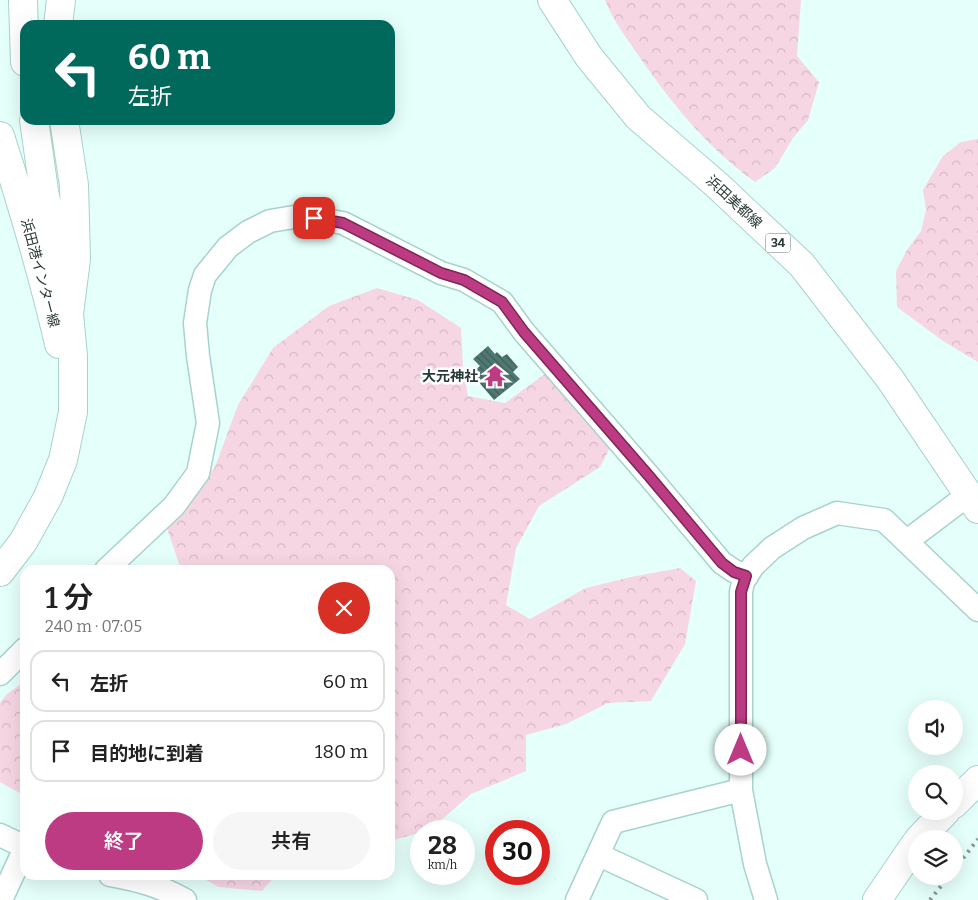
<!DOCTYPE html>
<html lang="ja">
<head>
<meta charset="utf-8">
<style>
	body { margin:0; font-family:Bitter,"Noto Sans JP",serif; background:#f6f6f6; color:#222; height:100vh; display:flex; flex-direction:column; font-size:19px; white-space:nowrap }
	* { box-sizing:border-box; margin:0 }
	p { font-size:16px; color:#767676 }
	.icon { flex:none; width:28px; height:28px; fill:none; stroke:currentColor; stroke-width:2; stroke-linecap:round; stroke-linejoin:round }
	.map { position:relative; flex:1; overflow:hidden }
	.panel { position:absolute; left:20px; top:565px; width:375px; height:315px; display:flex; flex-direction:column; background:#fff; border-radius:15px; box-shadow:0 5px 20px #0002 }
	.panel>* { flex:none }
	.top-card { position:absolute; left:20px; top:20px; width:375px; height:105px; border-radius:15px; box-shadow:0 5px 20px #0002; background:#00695c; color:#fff; overflow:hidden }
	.tools { position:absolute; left:908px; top:700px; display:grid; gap:10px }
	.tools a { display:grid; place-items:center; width:55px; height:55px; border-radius:50%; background:#fff; box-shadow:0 5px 20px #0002; font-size:25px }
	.speed { position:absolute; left:410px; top:820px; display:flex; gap:10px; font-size:25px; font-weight:700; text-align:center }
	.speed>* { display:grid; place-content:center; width:65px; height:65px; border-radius:50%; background:#fff; box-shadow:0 5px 20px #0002; line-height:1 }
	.speed small { font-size:12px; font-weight:400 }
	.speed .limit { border:8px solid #d22; background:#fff; color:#111 }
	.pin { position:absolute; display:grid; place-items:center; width:42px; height:42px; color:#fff; margin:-21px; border-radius:10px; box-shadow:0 2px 8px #0006 }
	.me { position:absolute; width:55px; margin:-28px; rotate:0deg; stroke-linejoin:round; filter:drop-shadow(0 0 4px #0008) }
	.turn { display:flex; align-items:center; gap:18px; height:105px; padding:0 25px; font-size:22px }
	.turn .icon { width:65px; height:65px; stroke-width:2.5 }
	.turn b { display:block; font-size:35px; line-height:42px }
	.round { display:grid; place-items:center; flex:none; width:52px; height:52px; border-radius:26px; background:#f6f6f6 }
	.head { display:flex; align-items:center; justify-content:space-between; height:85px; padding:0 25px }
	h1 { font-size:30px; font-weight:600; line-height:38px }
	.primary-button { display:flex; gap:10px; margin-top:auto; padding:10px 25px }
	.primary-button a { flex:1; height:58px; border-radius:30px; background:#bd3b83; color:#fff; font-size:20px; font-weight:600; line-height:58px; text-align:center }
	.primary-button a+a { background:#f6f6f6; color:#222 }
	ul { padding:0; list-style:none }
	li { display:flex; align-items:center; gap:15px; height:62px; margin:0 10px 8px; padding:0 15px; border:2px solid #e0e0e0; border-radius:15px }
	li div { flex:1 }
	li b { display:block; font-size:19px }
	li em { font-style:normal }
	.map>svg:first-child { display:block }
	.forest { fill:url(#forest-crowns) }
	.building { fill:url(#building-back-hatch) }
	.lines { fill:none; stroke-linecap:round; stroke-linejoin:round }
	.street-casing { stroke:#a8d3cc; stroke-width:25 }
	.secondary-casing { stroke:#a8d3cc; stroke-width:30 }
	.primary-casing { stroke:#a8d3cc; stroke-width:30 }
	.highway-casing { stroke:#a8d3cc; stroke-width:30 }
	.street { stroke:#fff; stroke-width:22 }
	.secondary { stroke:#fff; stroke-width:28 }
	.primary { stroke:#fff; stroke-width:28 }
	.highway { stroke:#fff; stroke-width:28 }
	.rail { stroke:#869b98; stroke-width:4; stroke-dasharray:2.5 5; stroke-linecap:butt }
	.route-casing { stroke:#7b2655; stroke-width:12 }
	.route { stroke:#bd3b83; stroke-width:9 }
	.labels { text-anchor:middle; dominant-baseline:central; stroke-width:5; stroke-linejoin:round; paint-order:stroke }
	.shield { fill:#fff; stroke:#687472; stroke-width:1 }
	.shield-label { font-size:12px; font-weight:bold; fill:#273836 }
	.street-label { font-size:14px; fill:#273836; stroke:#fff }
	.poi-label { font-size:14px; font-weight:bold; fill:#273836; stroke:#fff; text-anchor:end }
</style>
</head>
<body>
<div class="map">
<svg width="978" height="900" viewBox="0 0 978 900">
	<defs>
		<pattern id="forest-crowns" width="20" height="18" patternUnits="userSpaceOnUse" patternTransform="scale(1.25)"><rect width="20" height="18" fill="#f7d6e4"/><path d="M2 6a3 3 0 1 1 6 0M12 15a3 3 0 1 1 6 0" fill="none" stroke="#d4b8c4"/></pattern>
		<pattern id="building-back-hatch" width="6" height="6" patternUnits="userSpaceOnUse" patternTransform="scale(1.25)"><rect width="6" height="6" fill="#507872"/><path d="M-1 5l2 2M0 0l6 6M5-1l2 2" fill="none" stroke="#3f5e5a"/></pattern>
	</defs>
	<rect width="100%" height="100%" fill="#e5fffa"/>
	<path class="forest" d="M 605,0 L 801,0 L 797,56 L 819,82 L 808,120 L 793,138 L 775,168 L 755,182 C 706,147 668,99 634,49 C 623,33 612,18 605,0 Z
		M 978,139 L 978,362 L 943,341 L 897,307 L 896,271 L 907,250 L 921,231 L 926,210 L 923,190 L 943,156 L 961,142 Z
		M 377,288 L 418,300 L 461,328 L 463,368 L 468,396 L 505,403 L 549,371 L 611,446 L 600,467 L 539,506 L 516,548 L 506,605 L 530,619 L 586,588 L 631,577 L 680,568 L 696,581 L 685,644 L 651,701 L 608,703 L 566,724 L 526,735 L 526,771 L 471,794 L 430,830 L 390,841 L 390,570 L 181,570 L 165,522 L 215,467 L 238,405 L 273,348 L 329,306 Z
		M 25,681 L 25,796 L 0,782 L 0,703 L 6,695 Z
		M 197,875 L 276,875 L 262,891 L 219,887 Z"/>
	<path class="building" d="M 488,346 L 495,354 L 497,352 L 502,357 L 507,354 L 518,367 L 513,372 L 520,379 L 494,400 L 471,373 L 480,366 L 473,359 Z"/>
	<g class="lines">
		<g class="street-casing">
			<path id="street" d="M 907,541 L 968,495
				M 106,570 L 174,506 L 198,473 L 208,423 L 198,356 L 195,323 L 200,290 L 205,275 L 228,247 L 248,232 L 270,221 L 300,216 L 343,223 L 441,273 L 464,280 L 502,302 L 524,332 L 649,476 L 722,563 L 734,571 L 747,576
				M 0,674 L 25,649
				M 0,835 L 25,847
				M 599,855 L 696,900
				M 110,875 C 137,880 161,886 185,900
				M 1,900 L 25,848
				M 577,900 L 613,822 L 741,790
				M 766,900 L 755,864 L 741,790 L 741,592 L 743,582 L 753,566 L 772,548 L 803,528 L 837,513 L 884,520 L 978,610"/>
		</g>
		<g class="secondary-casing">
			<path id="secondary" d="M 23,0 L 25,62
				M 58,25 L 61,0
				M 34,120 L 44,191 L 64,290
				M 0,136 C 22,204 43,274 59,344
				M 0,572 L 23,542 L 48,497 L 63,460 L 73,412 L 73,356 L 69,314 L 76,259 L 74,185 L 64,120"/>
		</g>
		<g class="primary-casing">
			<path id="primary" d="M 552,0 L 589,57 L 638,117 L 717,185 L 802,265 L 890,379 L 978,509"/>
		</g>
		<g class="highway-casing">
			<path id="highway" d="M 954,804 L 978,780
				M 919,839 L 946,811
				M 877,900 L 916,843"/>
		</g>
		<use href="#street" class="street"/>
		<use href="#secondary" class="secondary"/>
		<use href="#primary" class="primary"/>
		<use href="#highway" class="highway"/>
		<path class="rail" d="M 954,870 L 978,839
			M 930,900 L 949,876"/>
	</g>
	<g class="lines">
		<g class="route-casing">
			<path id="route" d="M 314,218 L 343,223 L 441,273 L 464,280 L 502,302 L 524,332 L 649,476 L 722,563 L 734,572 L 746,576 L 741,592 L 741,750"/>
		</g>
		<use href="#route" class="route"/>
	</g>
	<defs>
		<g id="temple-bare" transform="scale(1.725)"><path d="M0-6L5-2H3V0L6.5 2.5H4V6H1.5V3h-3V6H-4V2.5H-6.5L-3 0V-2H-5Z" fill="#bd3b83" stroke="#fff" stroke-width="2.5" paint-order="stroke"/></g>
	</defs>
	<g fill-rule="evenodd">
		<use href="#temple-bare" x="495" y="376"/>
	</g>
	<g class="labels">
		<rect class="shield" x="765.5" y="233.5" width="25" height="19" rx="4"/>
		<g class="shield-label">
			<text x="778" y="243">34</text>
		</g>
		<g class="street-label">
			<text transform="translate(734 202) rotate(43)">浜田美都線</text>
			<text transform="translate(40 273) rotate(75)">浜田港インター線</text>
		</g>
		<g class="poi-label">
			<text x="478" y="376">大元神社</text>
		</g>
	</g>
</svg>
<div class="tools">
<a><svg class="icon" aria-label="sound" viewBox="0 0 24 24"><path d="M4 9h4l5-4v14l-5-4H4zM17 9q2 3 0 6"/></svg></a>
<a><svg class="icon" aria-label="search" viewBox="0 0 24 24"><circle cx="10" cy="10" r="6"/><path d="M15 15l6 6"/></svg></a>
<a><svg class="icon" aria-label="layers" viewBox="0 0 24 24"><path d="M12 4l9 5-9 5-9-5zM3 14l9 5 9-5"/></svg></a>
</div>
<div class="speed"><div>28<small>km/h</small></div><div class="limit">30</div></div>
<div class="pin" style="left:314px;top:218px;background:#d93025"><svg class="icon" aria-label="arrive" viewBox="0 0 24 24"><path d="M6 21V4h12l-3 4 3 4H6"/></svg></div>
<svg class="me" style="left:741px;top:750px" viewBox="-20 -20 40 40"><circle r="19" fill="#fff"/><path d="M0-13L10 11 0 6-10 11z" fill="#bd3b83"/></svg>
<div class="top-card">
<div class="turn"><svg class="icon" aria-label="left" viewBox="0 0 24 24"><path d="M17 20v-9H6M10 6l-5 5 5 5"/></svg><div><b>60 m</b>左折</div></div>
</div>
<section class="panel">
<div class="head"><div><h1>1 分</h1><p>240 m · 07:05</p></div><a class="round" style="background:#d93025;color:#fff"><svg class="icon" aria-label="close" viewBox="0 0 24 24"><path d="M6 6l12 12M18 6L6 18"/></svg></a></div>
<ul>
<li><svg class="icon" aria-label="left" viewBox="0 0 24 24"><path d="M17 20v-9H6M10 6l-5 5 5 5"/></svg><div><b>左折</b></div><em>60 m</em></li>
<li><svg class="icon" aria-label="arrive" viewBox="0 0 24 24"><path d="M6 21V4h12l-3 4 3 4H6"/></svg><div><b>目的地に到着</b></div><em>180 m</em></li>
</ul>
<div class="primary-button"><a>終了</a><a>共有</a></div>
</section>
</div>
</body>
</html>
